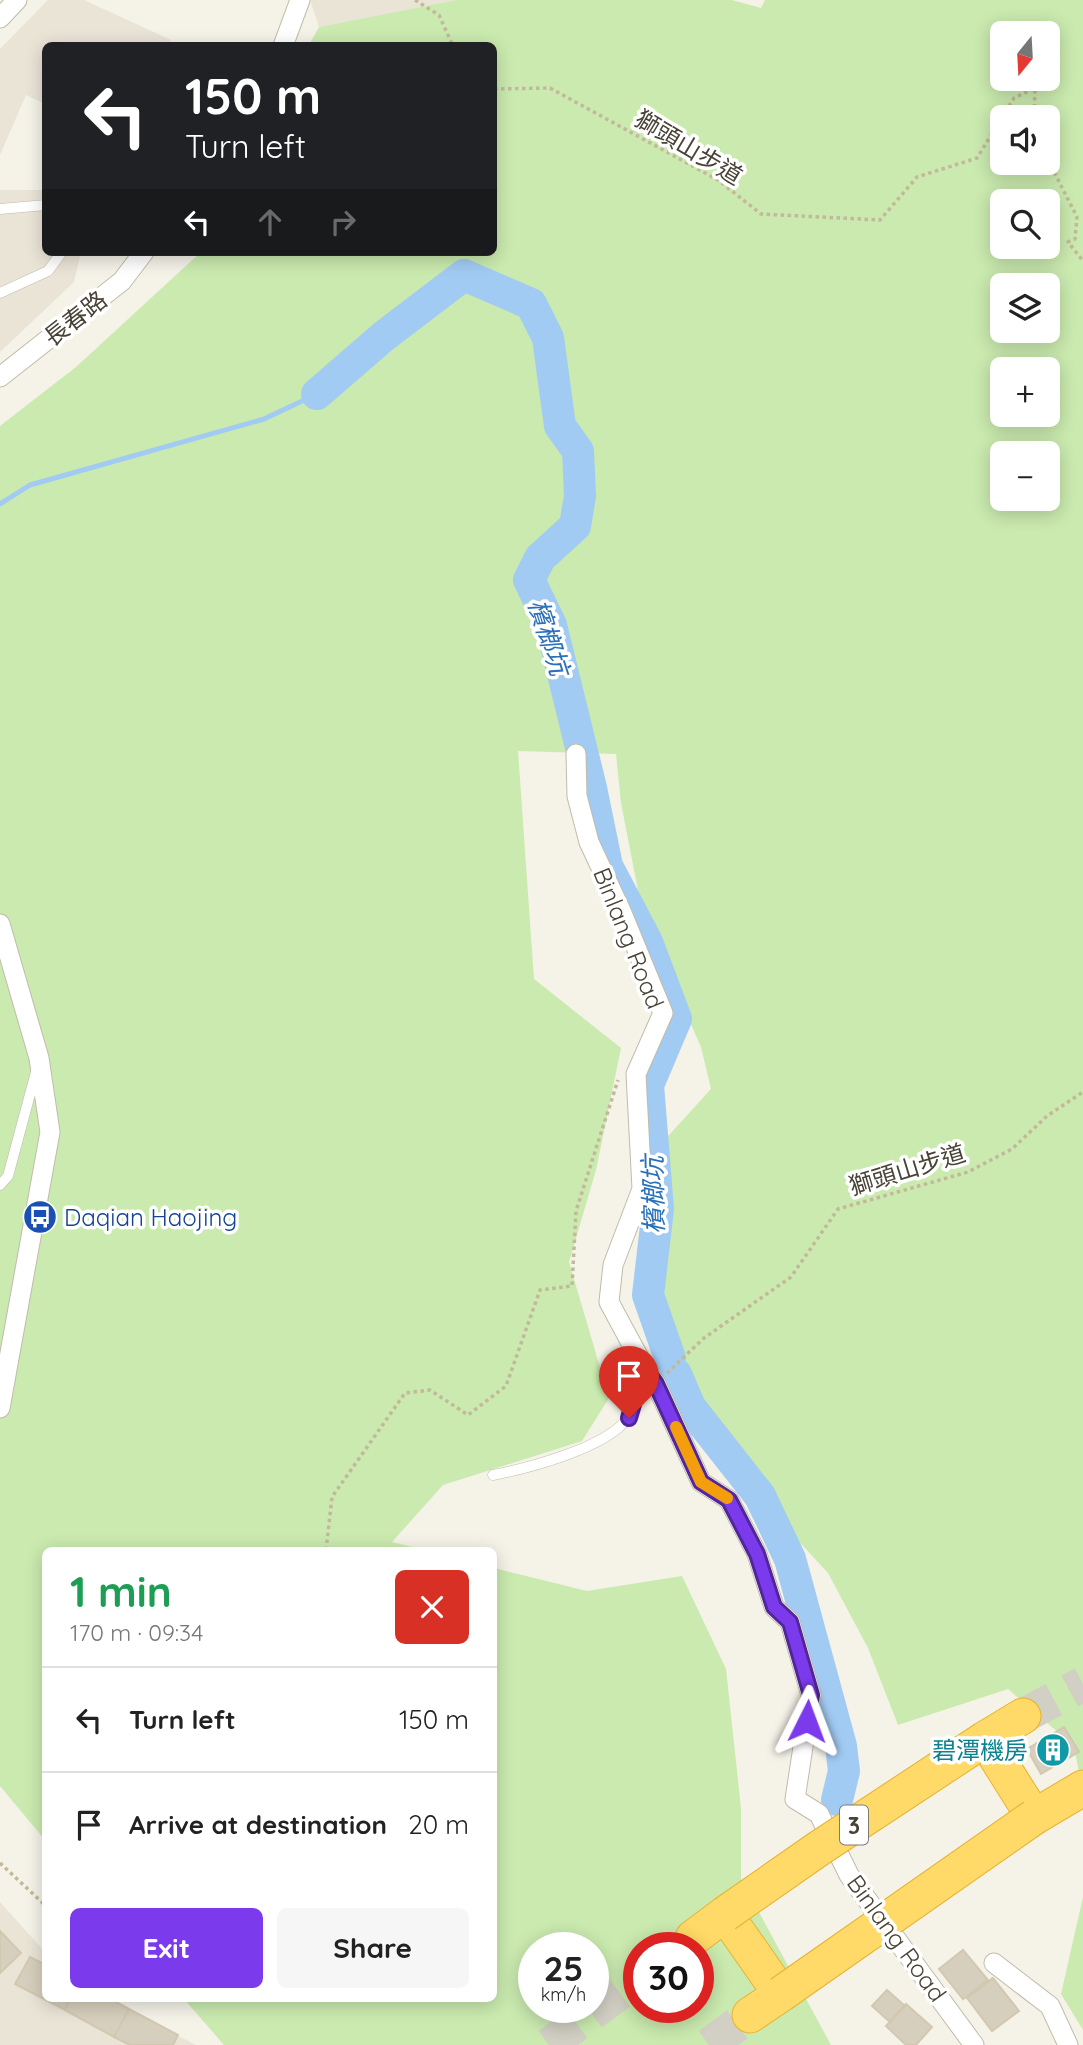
<!DOCTYPE html>
<html lang="en">
<head>
<meta charset="utf-8">
<style>
	body { margin:0; font-family:Quicksand,"Noto Sans TC",sans-serif; background:#f6f6f6; color:#222; height:100vh; display:flex; flex-direction:column; font-size:26px; white-space:nowrap }
	* { box-sizing:border-box; margin:0 }
	p { font-size:23px; color:#767676 }
	.icon { flex:none; width:38px; height:38px; fill:none; stroke:currentColor; stroke-width:2; stroke-linecap:round; stroke-linejoin:round }
	.map { position:relative; flex:1; overflow:hidden }
	.details { position:absolute; left:42px; top:1547px; width:455px; height:455px; display:flex; flex-direction:column; background:#fff; border-radius:10px; box-shadow:0 4px 18px #0003 }
	.details>* { flex:none }
	.guide { position:absolute; left:42px; top:42px; width:455px; height:214px; border-radius:10px; box-shadow:0 4px 18px #0003; background:#202124; color:#fff; overflow:hidden }
	.needle { width:46px; rotate:198deg }
	.tools { position:absolute; left:990px; top:21px; display:grid; gap:14px }
	.tools a { display:grid; place-items:center; width:70px; height:70px; border-radius:10px; background:#fff; box-shadow:0 4px 18px #0003; font-size:35px }
	.speed { position:absolute; left:518px; top:1932px; display:flex; gap:14px; font-size:35px; font-weight:700; text-align:center }
	.speed>* { display:grid; place-content:center; width:91px; height:91px; border-radius:50%; background:#fff; box-shadow:0 4px 18px #0003; line-height:1 }
	.speed small { font-size:18px; font-weight:400 }
	.speed .limit { border:10px solid #d22; background:#fff; color:#111 }
	.pin { position:absolute; display:grid; place-items:center; width:60px; height:60px; color:#fff; margin:-72px -30px; border-radius:50% 50% 50% 0; rotate:-45deg; box-shadow:0 0 7px #0007 }
	.pin .icon { rotate:45deg }
	.me { position:absolute; width:77px; margin:-38px; rotate:3deg; stroke-linejoin:round; filter:drop-shadow(0 0 5px #0008) }
	.turn { display:flex; align-items:center; gap:24px; height:147px; padding:0 28px; font-size:32px }
	.turn .icon { width:91px; height:91px; stroke-width:2.5 }
	.turn b { display:block; font-size:49px; line-height:60px }
	.lanes { display:flex; align-items:center; height:66px; padding:0 28px; background:#0003; justify-content:center; gap:35px; direction:ltr }
	.lanes .off { opacity:.35 }
	.round { display:grid; place-items:center; flex:none; width:74px; height:74px; border-radius:10px; background:#f6f6f6 }
	.headline { display:flex; align-items:center; justify-content:space-between; height:119px; padding:0 28px }
	h1 { font-size:42px; font-weight:700; line-height:52px; color:#1e9e55 }
	.cta { display:flex; gap:14px; margin-top:auto; padding:14px 28px }
	.cta a { flex:1; height:80px; border-radius:10px; background:#7c3aed; color:#fff; font-size:28px; font-weight:700; line-height:80px; text-align:center }
	.cta a+a { background:#f6f6f6; color:#222 }
	ul { padding:0; list-style:none }
	li { display:flex; align-items:center; gap:21px; height:105px; padding:0 28px; border-top:2px solid #e0e0e0 }
	li div { flex:1 }
	li b { display:block; font-size:26px }
	li em { font-style:normal }
	.map>svg:first-child { display:block }
	.residential { fill:#e9e4d6 }
	.green { fill:#caeaaf; fill-rule:evenodd }
	.lines { fill:none; stroke-linecap:round; stroke-linejoin:round }
	.stream { stroke:#a2cbf3; stroke-width:5 }
	.river { stroke:#a2cbf3; stroke-width:32 }
	.building { fill:#d7cfbd; stroke:#d2c8b0; stroke-width:2 }
	.motorway-tunnel { stroke:#d2cfc4; stroke-width:35; stroke-dasharray:35 18; stroke-linecap:butt }
	.service-casing { stroke:#c1bbaa; stroke-width:11 }
	.minor-casing { stroke:#c1bbaa; stroke-width:21 }
	.motorway-casing { stroke:#e4b332; stroke-width:37 }
	.path { stroke:#c3b89a; stroke-width:3.5; stroke-dasharray:3.5 3.5; stroke-linecap:butt }
	.service { stroke:#fff; stroke-width:10 }
	.minor { stroke:#fff; stroke-width:19 }
	.motorway { stroke:#ffda68; stroke-width:35 }
	.motorway-bridge-casing { stroke:#e4b332; stroke-width:37; stroke-linecap:butt }
	.motorway-bridge { stroke:#ffda68; stroke-width:35 }
	.route-casing { stroke:#51269a; stroke-width:18 }
	.route { stroke:#7c3aed; stroke-width:12 }
	.slow { stroke:#f59e0b; stroke-width:12 }
	.labels { text-anchor:middle; dominant-baseline:central; stroke-width:7; stroke-linejoin:round; paint-order:stroke }
	.shield { fill:#fff; stroke:#7f7b72; stroke-width:2 }
	.shield-label { font-size:23px; font-weight:bold; fill:#484336 }
	.street-label { font-size:24px; fill:#484336; stroke:#fff }
	.transit-label { font-size:24px; fill:#164399; stroke:#fff; text-anchor:start }
	.culture-label { font-size:24px; fill:#0d838f; stroke:#fff; text-anchor:end }
	.water-label { font-size:26px; font-style:italic; fill:#2a70b9; stroke:#fff }
</style>
</head>
<body>
<div class="map">
<svg width="1083" height="2045" viewBox="0 0 1083 2045">
	<rect width="100%" height="100%" fill="#f5f2e8"/>
	<path class="residential" d="M 48,0 L 84,0 L 171,40 L 167,46 L 46,46 L 45,104 L 26,95 L 0,155 L 0,49 Z
		M 310,0 L 456,0 L 319,27 Z
		M 0,190 L 45,190 L 46,252 L 81,252 L 74,282 L 0,352 Z
		M 0,1902 L 45,1952 L 46,1998 L 106,1999 L 196,2045 L 0,2045 Z"/>
	<path class="green" d="M 456,0 L 732,0 L 761,8 L 765,0 L 1083,0 L 1083,1794 L 1074,1746 L 1008,1689 L 898,1725 L 868,1648 L 828,1573 L 758,1497 L 649,1340 L 660,1145 L 711,1089 L 701,1047 L 643,916 L 621,803 L 616,754 L 518,751 L 534,979 L 621,1048 L 596,1170 L 569,1262 L 609,1398 L 582,1441 L 443,1485 L 392,1542 L 425,1550 L 46,1550 L 45,1840 L 0,1786 L 0,426 L 76,367 L 201,252 L 494,252 L 494,46 L 309,45 L 319,27 ZM 1003,33 L 1048,33 L 1048,79 L 1003,79 ZM 1003,117 L 1048,117 L 1048,163 L 1003,163 ZM 1003,201 L 1048,201 L 1048,247 L 1003,247 ZM 1003,285 L 1048,285 L 1048,331 L 1003,331 ZM 1003,369 L 1048,369 L 1048,415 L 1003,415 ZM 1003,453 L 1048,453 L 1048,499 L 1003,499 Z
		M 494,1568 L 587,1591 L 682,1576 L 726,1669 L 741,1808 L 741,1879 L 831,2045 L 224,2045 L 184,1999 L 494,1998 ZM 534,1948 L 593,1948 L 593,2007 L 534,2007 ZM 639,1948 L 698,1948 L 698,2007 L 639,2007 Z
		M 1083,1897 L 1083,2030 L 1061,1994 Z"/>
	<g class="lines">
		<path class="stream" d="M 0,504 L 30,485 L 264,419 L 317,394"/>
		<path class="river" d="M 317,394 L 384,336 L 464,275 L 531,304 L 548,338 L 560,426 L 578,451 L 580,496 L 575,526 L 540,558 L 529,580 L 551,625 L 591,788 L 607,866 L 647,942 L 676,1019 L 648,1085 L 658,1209 L 648,1295 L 670,1358
			M 676,1374 L 690,1407 L 760,1496 L 790,1559 L 841,1746 L 844,1771 L 837,1800"/>
	</g>
	<path class="building" d="M 1064,1727 L 1079,1752 L 1041,1774 L 1027,1749 Z
		M 0,1931 L 21,1953 L 0,1973 Z
		M 963,1950 L 988,1980 L 963,1999 L 939,1969 Z
		M 30,1957 L 46,1965 L 46,1998 L 71,1998 L 65,2010 L 15,1984 Z
		M 993,1978 L 1019,2011 L 992,2031 L 967,1998 Z
		M 887,1990 L 905,2006 L 890,2022 L 872,2006 Z
		M 71,1998 L 109,1998 L 129,2009 L 114,2037 L 65,2010 Z
		M 906,2004 L 932,2027 L 916,2045 L 906,2045 L 886,2026 Z
		M 129,2009 L 178,2035 L 173,2045 L 130,2045 L 114,2037 Z"/>
	<g class="lines">
		<path class="motorway-tunnel" d="M 1023,1716 L 1083,1684
			M 549,2045 L 639,1978
			M 709,2045 L 750,2015"/>
		<g class="service-casing">
			<path id="service" d="M 0,209 L 46,205
				M 0,293 L 48,271 L 62,252
				M 0,1185 L 8,1176 L 36,1072
				M 493,1475 C 529,1468 605,1448 627,1419 C 635,1409 640,1381 644,1368"/>
		</g>
		<g class="minor-casing">
			<path id="minor" d="M 0,18 L 17,0
				M 283,46 L 300,0
				M 0,377 L 122,281 L 144,252
				M 576,754 L 577,796 L 589,842 L 622,913 L 663,1013 L 636,1074 L 642,1189 L 613,1265 L 609,1302 L 644,1367 L 656,1384 L 701,1482 L 729,1500 L 757,1554 L 774,1607 L 790,1622 L 811,1695 L 795,1799 L 819,1814 L 849,1875 L 974,2045
				M 0,924 L 39,1058 L 50,1132 L 0,1408
				M 994,1963 L 1050,2006 L 1068,2045"/>
		</g>
		<g class="motorway-casing">
			<path id="motorway" d="M 1023,1716 L 985,1739 L 1034,1817 L 1083,1788
				M 693,1938 L 725,1914 L 781,1994 L 750,2015"/>
		</g>
		<path class="path" d="M 415,0 L 439,15 L 453,46
			M 494,89 L 550,88 L 718,180 L 761,214 L 880,220 L 917,177 L 977,158 L 1014,98 L 1035,88 L 1034,117
			M 1048,160 L 1077,217 L 1075,239 L 1068,242 L 1083,261
			M 667,1373 L 704,1338 L 791,1277 L 838,1209 L 968,1172 L 1012,1149 L 1047,1116 L 1083,1092
			M 326,1550 L 332,1497 L 405,1393 L 430,1390 L 468,1415 L 506,1386 L 540,1290 L 572,1286 L 576,1211 L 618,1080
			M 0,1863 L 46,1906"/>
		<use href="#service" class="service"/>
		<use href="#minor" class="minor"/>
		<use href="#motorway" class="motorway"/>
		<g class="motorway-bridge-casing">
			<path id="motorway-bridge" d="M 725,1914 L 818,1849 L 985,1739
				M 781,1994 L 1034,1817"/>
		</g>
		<use href="#motorway-bridge" class="motorway-bridge"/>
	</g>
	<g class="lines">
		<g class="route-casing">
			<path id="route" d="M 629,1418 L 644,1367 L 656,1384 L 701,1482 L 729,1500 L 757,1554 L 774,1607 L 790,1622 L 811,1695 L 807,1721"/>
		</g>
		<use href="#route" class="route"/>
		<path class="slow" d="M 676,1427 L 701,1482 L 727,1498"/>
	</g>
	<defs>
		<g id="bus-disc" transform="scale(1.75)"><circle r="9.5" fill="#1a4fb4" stroke="#fff"/><path d="M-5-6H5V4H4V6H2V4H-2V6H-4V4H-5ZM-3.5-4V0h7V-4ZM-3.5 1.2v1.5H-2V1.2ZM2 1.2v1.5H3.5V1.2Z" fill="#fff"/></g>
		<g id="building-disc" transform="scale(1.75)"><circle r="9.5" fill="#0f9aa8" stroke="#fff"/><path d="M-4-6H4V6H1V3H-1V6H-4ZM-2.5-4.3h1.7v1.8h-1.7ZM.8-4.3h1.7v1.8H.8ZM-2.5-1h1.7V.8h-1.7ZM.8-1h1.7V.8H.8Z" fill="#fff"/></g>
	</defs>
	<g fill-rule="evenodd">
		<use href="#bus-disc" x="40" y="1217"/>
		<use href="#building-disc" x="1053" y="1750"/>
	</g>
	<g class="labels">
		<rect class="shield" x="840" y="1805.5" width="28" height="39" rx="5"/>
		<g class="shield-label">
			<text x="854" y="1825">3</text>
		</g>
		<g class="street-label">
			<text transform="translate(689 147) rotate(31)">獅頭山步道</text>
			<text transform="translate(75 318) rotate(-38)">長春路</text>
			<text transform="translate(629 938) rotate(68)">Binlang Road</text>
			<text transform="translate(907 1169) rotate(-17)">獅頭山步道</text>
			<text transform="translate(897 1938) rotate(54)">Binlang Road</text>
		</g>
		<g class="transit-label">
			<text x="64" y="1217">Daqian Haojing</text>
		</g>
		<g class="culture-label">
			<text x="1028" y="1750">碧潭機房</text>
		</g>
		<g class="water-label">
			<text transform="translate(549 637) rotate(72)">檳榔坑</text>
			<text transform="translate(653 1195) rotate(-91)">檳榔坑</text>
		</g>
	</g>
</svg>
<div class="tools">
<a><svg class="needle" viewBox="-14 -14 28 28"><path d="M0-13l5 13h-10z" fill="#e53935"/><path d="M0 13l5-13h-10z" fill="#767676"/></svg></a>
<a><svg class="icon" aria-label="sound" viewBox="0 0 24 24"><path d="M4 9h4l5-4v14l-5-4H4zM17 9q2 3 0 6"/></svg></a>
<a><svg class="icon" aria-label="search" viewBox="0 0 24 24"><circle cx="10" cy="10" r="6"/><path d="M15 15l6 6"/></svg></a>
<a><svg class="icon" aria-label="layers" viewBox="0 0 24 24"><path d="M12 4l9 5-9 5-9-5zM3 14l9 5 9-5"/></svg></a>
<a>+</a>
<a>−</a>
</div>
<div class="speed"><div>25<small>km/h</small></div><div class="limit">30</div></div>
<div class="pin" style="left:629px;top:1418px;background:#d93025"><svg class="icon" aria-label="arrive" viewBox="0 0 24 24"><path d="M6 21V4h12l-3 4 3 4H6"/></svg></div>
<svg class="me" style="left:807px;top:1721px" viewBox="-20 -20 40 40"><path d="M0-17L14 15 0 8-14 15z" fill="#7c3aed" stroke="#fff" stroke-width="4"/></svg>
<div class="guide">
<div class="turn"><svg class="icon" aria-label="left" viewBox="0 0 24 24"><path d="M17 20v-9H6M10 6l-5 5 5 5"/></svg><div><b>150 m</b>Turn left</div></div>
<div class="lanes"><svg class="icon" aria-label="left" viewBox="0 0 24 24"><path d="M17 20v-9H6M10 6l-5 5 5 5"/></svg><svg class="icon off" aria-label="ahead" viewBox="0 0 24 24"><path d="M12 20V5M6 11l6-6 6 6"/></svg><svg class="icon off" aria-label="right" viewBox="0 0 24 24"><path d="M7 20v-9h11M14 6l5 5-5 5"/></svg></div>
</div>
<section class="details">
<div class="headline"><div><h1>1 min</h1><p>170 m · 09:34</p></div><a class="round" style="background:#d93025;color:#fff"><svg class="icon" aria-label="close" viewBox="0 0 24 24"><path d="M6 6l12 12M18 6L6 18"/></svg></a></div>
<ul>
<li><svg class="icon" aria-label="left" viewBox="0 0 24 24"><path d="M17 20v-9H6M10 6l-5 5 5 5"/></svg><div><b>Turn left</b></div><em>150 m</em></li>
<li><svg class="icon" aria-label="arrive" viewBox="0 0 24 24"><path d="M6 21V4h12l-3 4 3 4H6"/></svg><div><b>Arrive at destination</b></div><em>20 m</em></li>
</ul>
<div class="cta"><a>Exit</a><a>Share</a></div>
</section>
</div>
</body>
</html>
